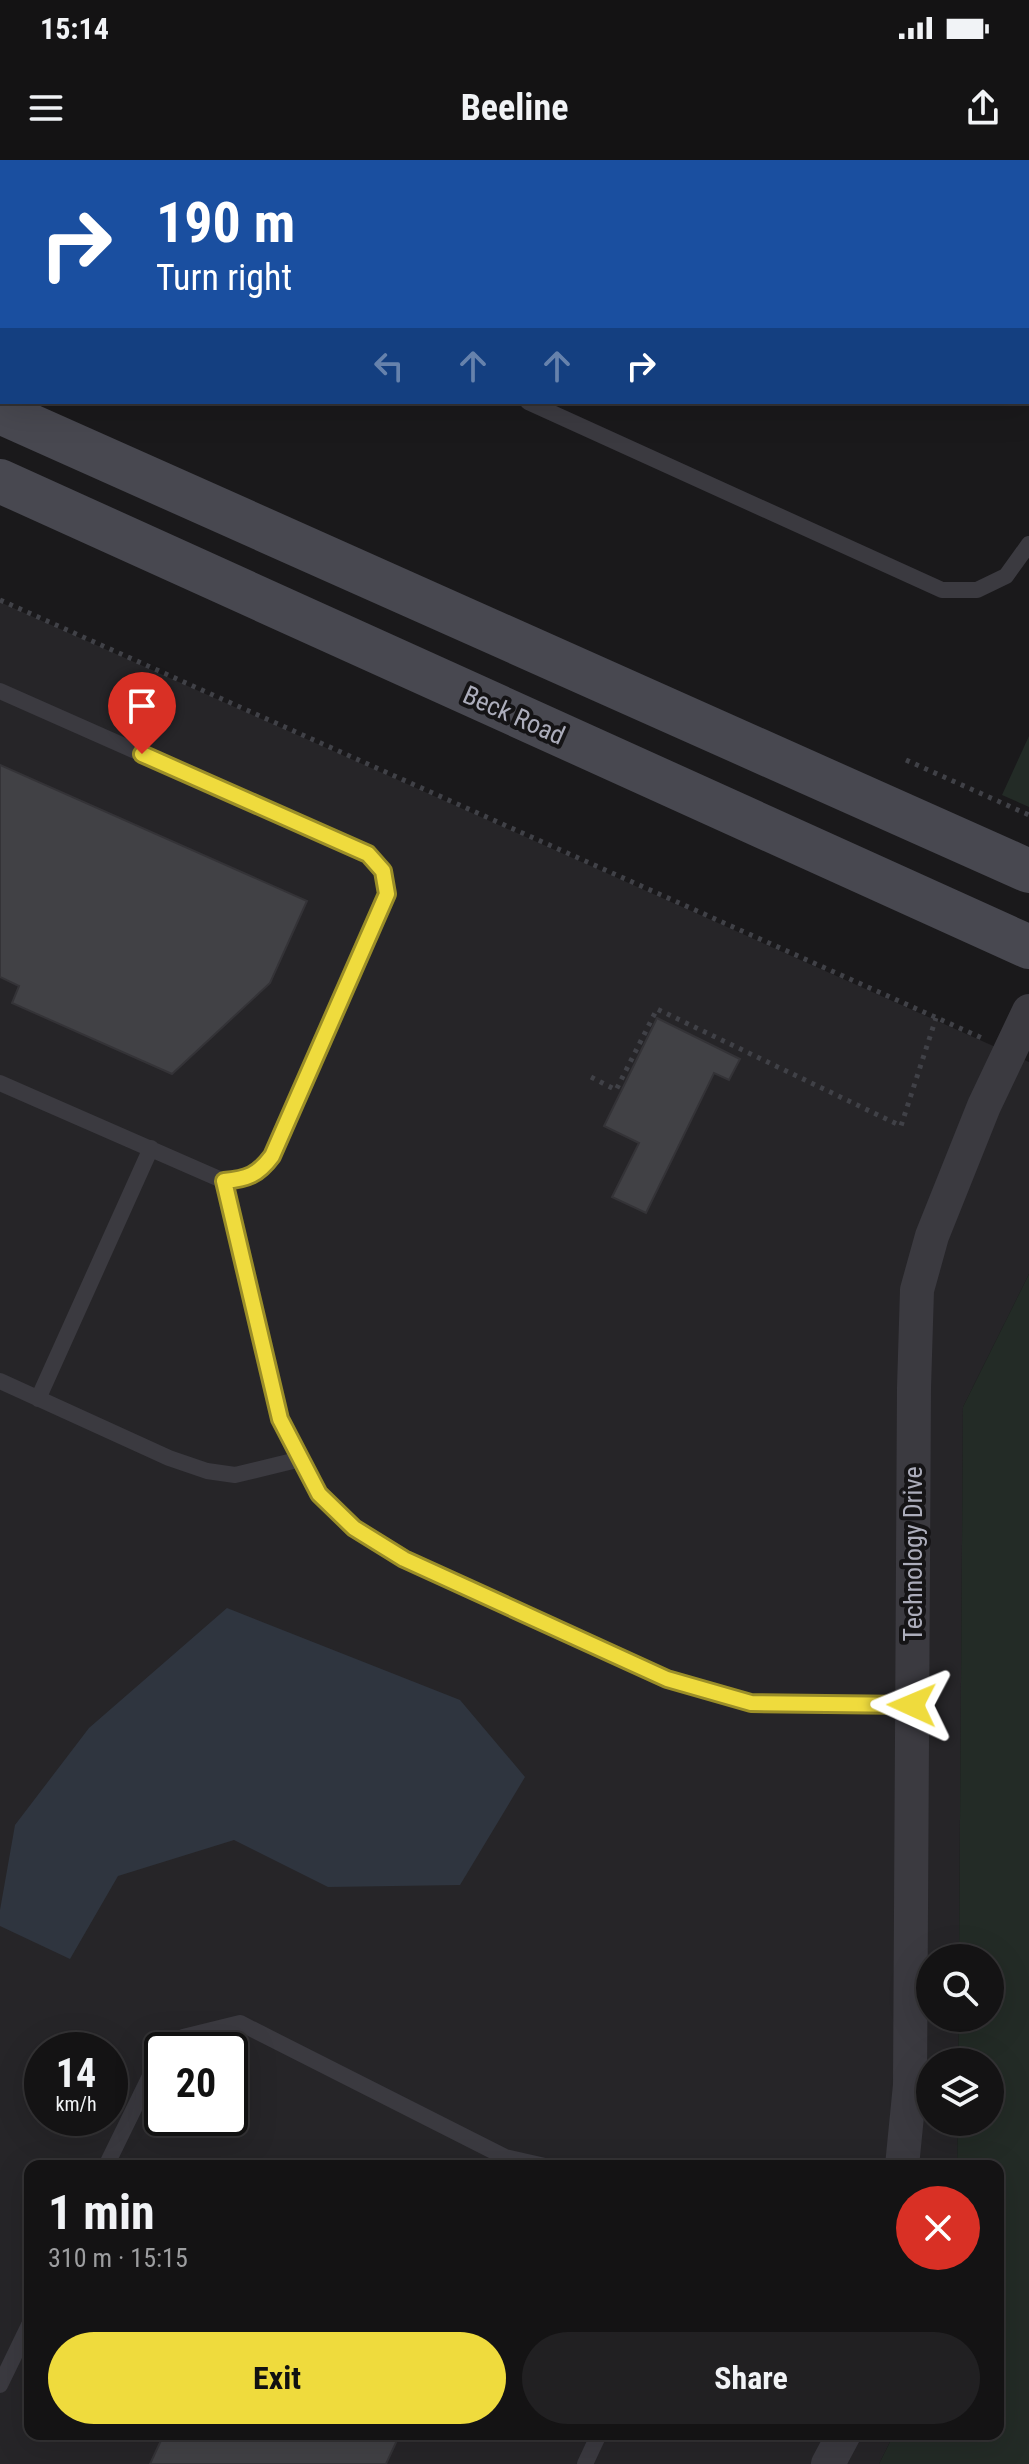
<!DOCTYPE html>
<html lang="en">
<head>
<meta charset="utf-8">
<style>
	body { margin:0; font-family:"Roboto Condensed",sans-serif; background:#212022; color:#f1f3f6; height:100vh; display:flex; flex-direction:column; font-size:30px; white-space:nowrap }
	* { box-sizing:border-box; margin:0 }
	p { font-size:26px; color:#9d9ea0 }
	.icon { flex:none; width:44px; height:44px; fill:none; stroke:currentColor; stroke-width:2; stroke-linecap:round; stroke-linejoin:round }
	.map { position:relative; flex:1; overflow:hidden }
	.side { position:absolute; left:24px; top:2000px; width:980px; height:280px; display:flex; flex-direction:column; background:#141314; border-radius:16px; box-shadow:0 8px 32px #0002,0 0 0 2px #333234 }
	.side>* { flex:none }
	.banner { position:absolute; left:0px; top:0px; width:1030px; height:244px; box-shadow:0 8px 32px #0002,0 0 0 2px #333234; background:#1a4fa0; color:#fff; overflow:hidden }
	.tools { position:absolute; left:916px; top:1784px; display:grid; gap:16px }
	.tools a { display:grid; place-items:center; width:88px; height:88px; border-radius:50%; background:#141314; box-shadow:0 8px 32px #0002,0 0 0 2px #333234; font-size:40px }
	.speed { position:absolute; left:24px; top:1872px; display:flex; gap:16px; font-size:40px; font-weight:700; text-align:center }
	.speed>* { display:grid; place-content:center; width:104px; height:104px; border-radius:50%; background:#141314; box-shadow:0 8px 32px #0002,0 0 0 2px #333234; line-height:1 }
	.speed small { font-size:20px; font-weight:400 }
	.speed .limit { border:4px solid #111; border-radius:12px; background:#fff; color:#111 }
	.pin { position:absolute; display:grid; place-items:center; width:68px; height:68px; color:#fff; margin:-82px -34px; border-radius:50% 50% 50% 0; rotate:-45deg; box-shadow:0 0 8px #0007 }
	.pin .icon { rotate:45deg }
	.me { position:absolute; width:88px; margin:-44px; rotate:271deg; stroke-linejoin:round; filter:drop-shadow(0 0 6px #0008) }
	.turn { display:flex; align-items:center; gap:28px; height:168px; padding:0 24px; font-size:36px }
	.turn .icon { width:104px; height:104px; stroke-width:2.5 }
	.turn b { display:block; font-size:56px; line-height:68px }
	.lanes { display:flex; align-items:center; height:76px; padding:0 24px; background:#0003; justify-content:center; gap:40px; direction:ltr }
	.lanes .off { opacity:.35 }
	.round { display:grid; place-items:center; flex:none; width:84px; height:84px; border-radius:42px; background:#212022 }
	.overview { display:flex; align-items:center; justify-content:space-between; height:136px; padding:0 24px }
	h1 { font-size:48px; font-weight:700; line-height:60px }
	.action { display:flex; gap:16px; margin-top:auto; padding:16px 24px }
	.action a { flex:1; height:92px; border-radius:48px; background:#efdb3d; color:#111; font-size:32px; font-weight:700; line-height:92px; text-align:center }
	.action a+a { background:#212022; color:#f1f3f6 }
	.status { display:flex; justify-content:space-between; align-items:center; height:56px; padding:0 40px; background:#141314; direction:ltr }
	.status svg { height:22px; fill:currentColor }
	header { display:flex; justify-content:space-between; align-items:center; height:104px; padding:0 24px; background:#141314; font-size:36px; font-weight:700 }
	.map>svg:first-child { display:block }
	.built { fill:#262528; fill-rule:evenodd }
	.green { fill:#232b26 }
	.water { fill:#2f353f }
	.building { fill:#414145; stroke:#343337; stroke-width:2 }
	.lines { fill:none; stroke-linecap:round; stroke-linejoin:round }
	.path { stroke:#404147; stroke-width:5; stroke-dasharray:4 6; stroke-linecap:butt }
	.lane { stroke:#3b3a40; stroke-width:16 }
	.street { stroke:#3b3a40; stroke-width:34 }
	.secondary { stroke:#484850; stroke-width:44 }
	.route-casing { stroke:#9b8e28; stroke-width:20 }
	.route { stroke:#efdb3d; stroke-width:14 }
	.labels { text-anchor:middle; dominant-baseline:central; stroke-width:8; stroke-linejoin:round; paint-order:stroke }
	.street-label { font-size:26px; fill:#acadbb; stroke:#151416 }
</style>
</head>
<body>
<div class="status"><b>15:14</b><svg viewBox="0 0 49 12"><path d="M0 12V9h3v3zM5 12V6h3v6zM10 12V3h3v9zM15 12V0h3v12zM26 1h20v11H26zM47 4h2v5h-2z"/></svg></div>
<header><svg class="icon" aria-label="menu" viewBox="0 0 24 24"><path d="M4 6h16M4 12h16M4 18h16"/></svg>Beeline<svg class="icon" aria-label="share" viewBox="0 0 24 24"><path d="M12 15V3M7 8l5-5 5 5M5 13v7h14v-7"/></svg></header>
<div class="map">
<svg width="1029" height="2304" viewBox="0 0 1029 2304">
	<rect width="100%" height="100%" fill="#1a191b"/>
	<path class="built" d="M 0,442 L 1029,902 L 1029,1114 L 963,1247 L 959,1798 L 930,1798 L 930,1858 L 959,1858 L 958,1902 L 930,1902 L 930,1962 L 958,1962 L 957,2006 L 30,2006 L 30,2274 L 894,2274 L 879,2304 L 0,2304 ZM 42,1890 L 110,1890 L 110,1958 L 42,1958 ZM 162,1890 L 230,1890 L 230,1958 L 162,1958 Z"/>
	<path class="green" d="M 1029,576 L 1029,647 L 1002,635 Z
		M 1029,1114 L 1029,2304 L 879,2304 L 894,2274 L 998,2274 L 998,2006 L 957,2006 L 958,1962 L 990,1962 L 990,1902 L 958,1902 L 959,1858 L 990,1858 L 990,1798 L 959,1798 L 963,1247 Z"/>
	<path class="water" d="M 227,1448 L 460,1540 L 525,1617 L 460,1725 L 328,1727 L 234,1680 L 118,1716 L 70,1799 L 0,1766 L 0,1750 L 15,1665 L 89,1568 Z"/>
	<path class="building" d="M 0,605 L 307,741 L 270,823 L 172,914 L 12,843 L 19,826 L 0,817 Z
		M 657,858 L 740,899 L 729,920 L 714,913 L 646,1053 L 612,1037 L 639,983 L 604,966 Z
		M 164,2274 L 400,2274 L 386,2304 L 150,2304 Z"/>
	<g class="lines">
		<path class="path" d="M 0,440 L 982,878
			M 906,600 L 1029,655
			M 591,917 L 616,930 L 657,849 L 901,966 L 936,858"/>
		<path class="lane" d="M 206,2 L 207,0
			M 528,242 L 942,430 L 977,430 L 1006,416 L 1029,384
			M 0,531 L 368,694 L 383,711 L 387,734 L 272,996 C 258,1015 247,1019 224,1021 L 0,923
			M 224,1021 L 280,1259 L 319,1334 L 354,1368 L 404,1399 L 667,1519 L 751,1543 L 912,1545
			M 0,1221 L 169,1298 L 207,1311 L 235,1315 L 301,1299
			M 38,1239 L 151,988
			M 172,1890 L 183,1877 L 240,1863 L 505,1997 L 545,2006
			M 106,2006 L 150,1916 L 162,1902
			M 597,2006 L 789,2006
			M 0,2225 L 30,2163
			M 585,2304 L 599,2274"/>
		<path class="street" d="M 70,2 L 71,0
			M 0,163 L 2,158
			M 902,2006 L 910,1925 L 914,1228 L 917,1130 L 932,1076 L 984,946 L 1029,851
			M 828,2304 L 844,2274"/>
		<path class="secondary" d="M 0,252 L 1029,711
			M 0,321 L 1029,787"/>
	</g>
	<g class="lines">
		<g class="route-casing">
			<path id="route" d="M 142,594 L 368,694 L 383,711 L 387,734 L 272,996 C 258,1015 247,1019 224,1021 L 280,1259 L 319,1334 L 354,1368 L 404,1399 L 667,1519 L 751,1543 L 912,1545"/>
		</g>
		<use href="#route" class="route"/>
	</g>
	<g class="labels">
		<g class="street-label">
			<text transform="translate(514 555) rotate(24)">Beck Road</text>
			<text transform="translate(913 1394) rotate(-90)">Technology Drive</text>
		</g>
	</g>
</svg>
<div class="tools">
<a><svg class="icon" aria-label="search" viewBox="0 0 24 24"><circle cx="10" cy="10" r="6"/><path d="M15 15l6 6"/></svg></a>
<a><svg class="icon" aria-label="layers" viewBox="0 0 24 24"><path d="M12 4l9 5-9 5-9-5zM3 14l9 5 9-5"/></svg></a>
</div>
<div class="speed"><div>14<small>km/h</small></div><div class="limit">20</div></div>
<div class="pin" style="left:142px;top:594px;background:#d93025"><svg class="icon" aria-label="arrive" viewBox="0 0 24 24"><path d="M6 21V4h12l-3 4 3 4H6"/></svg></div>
<svg class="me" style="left:912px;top:1545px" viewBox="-20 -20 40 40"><path d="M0-17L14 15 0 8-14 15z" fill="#efdb3d" stroke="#fff" stroke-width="4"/></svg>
<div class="banner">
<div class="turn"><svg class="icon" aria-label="right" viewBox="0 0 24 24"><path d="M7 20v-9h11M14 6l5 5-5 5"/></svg><div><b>190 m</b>Turn right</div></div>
<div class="lanes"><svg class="icon off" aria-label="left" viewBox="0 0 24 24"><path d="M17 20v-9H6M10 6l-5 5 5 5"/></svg><svg class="icon off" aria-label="ahead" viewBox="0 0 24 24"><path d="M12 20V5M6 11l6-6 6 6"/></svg><svg class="icon off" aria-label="ahead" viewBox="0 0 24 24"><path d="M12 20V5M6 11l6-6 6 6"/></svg><svg class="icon" aria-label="right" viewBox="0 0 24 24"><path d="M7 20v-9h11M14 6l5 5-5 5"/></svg></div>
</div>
<section class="side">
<div class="overview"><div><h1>1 min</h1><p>310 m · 15:15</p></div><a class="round" style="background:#d93025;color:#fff"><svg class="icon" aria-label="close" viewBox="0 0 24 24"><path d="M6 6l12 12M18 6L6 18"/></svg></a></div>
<div class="action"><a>Exit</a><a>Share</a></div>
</section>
</div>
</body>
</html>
